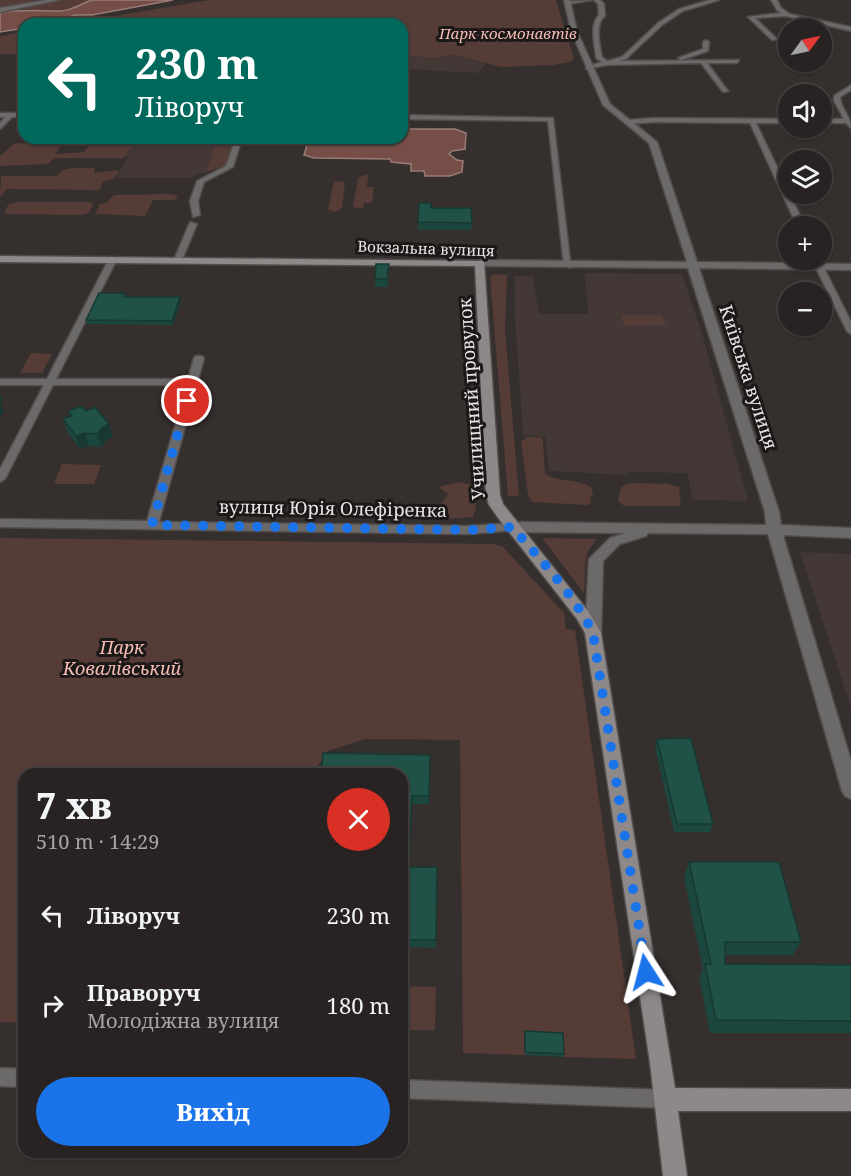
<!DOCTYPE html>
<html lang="uk">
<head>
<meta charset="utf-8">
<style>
	body { margin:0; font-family:"Noto Serif",serif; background:#342f2f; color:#f1f3f6; height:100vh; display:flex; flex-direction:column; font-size:22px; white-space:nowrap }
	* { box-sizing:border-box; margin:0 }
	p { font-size:20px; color:#a5a4a5 }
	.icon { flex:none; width:33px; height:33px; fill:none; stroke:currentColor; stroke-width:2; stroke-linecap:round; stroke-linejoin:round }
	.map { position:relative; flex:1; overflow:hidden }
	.details { position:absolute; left:18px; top:768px; width:390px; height:390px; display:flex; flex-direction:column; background:#282322; border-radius:18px; box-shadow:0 2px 4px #0004,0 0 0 2px #444040 }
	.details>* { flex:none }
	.banner { position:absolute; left:18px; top:18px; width:390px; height:126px; border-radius:18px; box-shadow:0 2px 4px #0004,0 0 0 2px #444040; background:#00695c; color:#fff; overflow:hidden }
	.needle { width:39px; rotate:57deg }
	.buttons { position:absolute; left:778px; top:18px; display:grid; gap:12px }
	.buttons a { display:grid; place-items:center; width:54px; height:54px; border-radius:50%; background:#282322; box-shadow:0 2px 4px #0004,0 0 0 2px #444040; font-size:30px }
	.pin { position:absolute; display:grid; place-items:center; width:51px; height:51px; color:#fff; margin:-26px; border:3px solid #fff; border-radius:50%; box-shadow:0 2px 6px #0007 }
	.me { position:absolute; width:66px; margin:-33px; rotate:351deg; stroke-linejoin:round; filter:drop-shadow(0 0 4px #0008) }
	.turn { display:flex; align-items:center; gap:21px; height:126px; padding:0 18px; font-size:27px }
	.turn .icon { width:78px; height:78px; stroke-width:2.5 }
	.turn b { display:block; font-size:42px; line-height:51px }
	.round { display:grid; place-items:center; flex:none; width:63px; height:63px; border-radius:32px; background:#342f2f }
	.summary { display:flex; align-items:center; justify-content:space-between; height:102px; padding:0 18px }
	h1 { font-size:36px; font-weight:800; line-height:45px }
	.button { display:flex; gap:12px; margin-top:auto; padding:12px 18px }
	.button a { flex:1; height:69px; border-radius:36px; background:#1a73e8; color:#fff; font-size:24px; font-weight:800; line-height:69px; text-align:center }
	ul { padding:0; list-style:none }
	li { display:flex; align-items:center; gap:18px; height:90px; padding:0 18px }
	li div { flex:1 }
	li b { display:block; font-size:22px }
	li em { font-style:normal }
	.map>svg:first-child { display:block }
	.built { fill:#433836 }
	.green { fill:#553c37 }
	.water { fill:#764e47; stroke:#987b76; stroke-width:1.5 }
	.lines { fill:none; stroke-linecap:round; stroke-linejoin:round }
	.minor-casing { stroke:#514c4b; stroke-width:3 }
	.tertiary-casing { stroke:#514c4b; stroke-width:3 }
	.secondary-casing { stroke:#514c4b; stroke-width:3 }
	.minor { fill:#6c6969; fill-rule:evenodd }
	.tertiary { fill:#6c6969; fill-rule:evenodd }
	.secondary { fill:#8e8988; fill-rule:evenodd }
	.wall { fill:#1c473e }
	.shaded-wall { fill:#173932 }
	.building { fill:#215248; stroke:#173932; stroke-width:1.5 }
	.route { stroke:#1a73e8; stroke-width:10; stroke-dasharray:0 18 }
	.labels { text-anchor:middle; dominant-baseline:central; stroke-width:6; stroke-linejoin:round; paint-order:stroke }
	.far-park-label { font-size:15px; font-style:italic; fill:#f6bcb3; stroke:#1b1818 }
	.far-street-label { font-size:15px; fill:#e7e4e3; stroke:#1b1818 }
	.street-label { font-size:18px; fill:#e7e4e3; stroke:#1b1818 }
	.park-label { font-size:18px; font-style:italic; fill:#f6bcb3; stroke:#1b1818 }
</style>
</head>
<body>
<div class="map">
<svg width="851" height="1176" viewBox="0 0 851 1176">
	<rect width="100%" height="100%" fill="#352f2e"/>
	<path class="built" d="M 402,55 L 432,58 L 454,55 L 486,64 L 477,73 L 402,69 Z
		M 112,138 L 217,138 L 206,172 L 188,178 L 116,178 L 128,156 L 102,156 Z
		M 584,273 L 682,274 L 703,337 L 748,501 L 693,500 L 687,473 L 628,472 L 628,475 L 549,471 L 545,437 L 523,435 L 515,317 L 515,276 L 533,276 L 539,314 L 589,314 Z
		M 800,552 L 851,554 L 851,708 L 836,661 Z"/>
	<path class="green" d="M 0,0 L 92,0 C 80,4 70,12 56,11 C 37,11 19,8 0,9 Z
		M 209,0 L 556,0 L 574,59 L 570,62 L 553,65 L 501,67 L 454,55 L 432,58 L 402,55 L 402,24 L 82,24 L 85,21 Z
		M 24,32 L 24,54 L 0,54 L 0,36 Z
		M 95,138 L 139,138 L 123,158 L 54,158 L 48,164 L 0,166 L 0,156 L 15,143 L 56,145 L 60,147 L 55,154 L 84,152 Z
		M 217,138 L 237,138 L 225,166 L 206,172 Z
		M 72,168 L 95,168 L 94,173 L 119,170 L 115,178 L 103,182 L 99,190 L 7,189 L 0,197 L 1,176 L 56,176 L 63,170 Z
		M 368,174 L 367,187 L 374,187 L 372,203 L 364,203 L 363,209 L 353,207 L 358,178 Z
		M 334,181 L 345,182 L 342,208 L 336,212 L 328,210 Z
		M 172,194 L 178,196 L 176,200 L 153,200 L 145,216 L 95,214 L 100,204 L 106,203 L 114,195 Z
		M 16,202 L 89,202 L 93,204 L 89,213 L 81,215 L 4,214 L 8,205 Z
		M 494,274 L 507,275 L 505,330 L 519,496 L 508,496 L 490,277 Z
		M 621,315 L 662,315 L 666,325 L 624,326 Z
		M 31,353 L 52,354 L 42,373 L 20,373 Z
		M 526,437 L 540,437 L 543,440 L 545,474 C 560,483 576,478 591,487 L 593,496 L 590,498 L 591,503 L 587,505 L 532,502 L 528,495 L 521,442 Z
		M 62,464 L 101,465 L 94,484 L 54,484 Z
		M 459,482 L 471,485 C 476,497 478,505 473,517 L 430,520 L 419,515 L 422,508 L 442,503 L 448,494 L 438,487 Z
		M 630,483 L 668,484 L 679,487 L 681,506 L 624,506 L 618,501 L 621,487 Z
		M 0,538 L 495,544 L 503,547 L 564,613 L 566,629 L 575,630 L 636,1059 L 563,1057 L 525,1035 L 525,1055 L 463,1053 L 460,740 L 365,739 L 328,751 L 312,774 L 24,774 L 24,1023 L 0,1022 Z
		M 542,538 L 597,539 C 580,556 587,572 584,593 Z
		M 402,986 L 436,987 L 435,1030 L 402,1030 Z"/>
	<path class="water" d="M 92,0 L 173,0 L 92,15 L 76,15 L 45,24 L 24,24 L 24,28 L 0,32 L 0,13 C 20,9 36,11 56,11 C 70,12 80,4 92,0 Z
		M 402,129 L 455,129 L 466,133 L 465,149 L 452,151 L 449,154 L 457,160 L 463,161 L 462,172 L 450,176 L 425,176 L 424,171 L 411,171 L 411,164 L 391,162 L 390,159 L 314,158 L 304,155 L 309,138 L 402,138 Z"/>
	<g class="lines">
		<g class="minor-casing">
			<path id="minor" d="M 47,0 L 59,0 L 0,12 L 0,8 Z
				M 592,0 L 568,4 L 565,2 Z
				M 594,0 L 600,0 L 604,4 L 605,16 C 594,25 600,45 602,57 L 607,61 L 622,57 L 658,23 L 679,9 L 710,0 L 719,0 L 683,11 L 662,25 L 626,59 L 619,61 L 739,60 L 737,63 L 707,63 L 728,91 L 723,92 L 701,63 L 607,65 L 586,69 L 586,67 L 602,62 L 596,58 C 595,45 589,25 599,15 L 598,4 Z
				M 771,0 L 777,0 L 781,8 L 790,14 L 851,27 L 851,31 L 786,16 L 755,18 L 777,39 L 772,40 L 748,17 L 781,13 L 777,10 Z
				M 706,40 L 709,42 L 708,51 L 681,60 L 678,58 L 703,49 L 703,42 Z
				M 851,85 L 851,90 L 840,97 C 841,109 851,116 851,128 L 846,123 L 822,123 L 822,119 L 844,119 L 834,101 L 834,96 Z
				M 0,113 L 24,113 L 24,117 L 12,117 L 0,129 L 0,123 L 5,117 L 0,117 Z
				M 402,115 L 553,118 L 571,268 L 564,266 L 548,121 L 402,119 Z
				M 655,118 L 789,119 L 789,123 L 756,123 L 805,226 L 797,226 L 750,123 L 655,122 L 627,124 L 624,122 L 627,120 Z
				M 236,138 L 242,138 L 233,167 L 204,182 L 198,201 L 200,215 L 193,217 L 190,201 L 197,181 L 226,166 Z
				M 190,222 L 197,224 L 182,260 L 175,262 L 174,260 Z
				M 110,257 L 117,259 L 56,379 L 188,379 L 194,358 L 196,356 L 202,356 L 204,358 L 159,522 L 469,526 L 512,523 L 516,524 L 518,527 L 516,530 L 469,534 L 0,527 L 0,519 L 147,521 L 187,385 L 53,385 L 5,479 L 0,482 L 0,469 L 44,385 L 0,385 L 0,379 L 47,379 Z
				M 812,260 L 820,260 L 851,322 L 851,334 L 847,331 Z
				M 0,1068 L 24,1069 L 24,1087 L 0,1086 Z
				M 402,1080 L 666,1090 L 672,1093 L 675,1099 L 672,1105 L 666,1108 L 402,1098 Z"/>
		</g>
		<g class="tertiary-casing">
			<path id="tertiary" d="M 564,0 L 570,0 L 577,31 L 610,104 L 657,142 L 697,262 L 851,264 L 851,270 L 699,268 L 779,512 L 781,525 L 851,528 L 851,538 L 783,535 L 851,761 L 851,799 L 845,796 L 842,791 L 768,534 L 648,533 L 646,536 L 620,544 L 603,561 L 601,633 L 599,637 L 587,637 L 585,633 L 589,559 L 610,538 L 626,533 L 512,532 L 505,527 L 512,522 L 766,525 L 765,512 L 688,268 L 480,266 L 475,263 L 480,260 L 687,262 L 649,143 L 603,105 L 571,31 Z"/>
		</g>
		<g class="secondary-casing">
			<path id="secondary" d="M 0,256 L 484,261 L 500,495 L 503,504 L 588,611 L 601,633 L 675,1088 L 851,1089 L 851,1111 L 678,1111 L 687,1176 L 663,1176 L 650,1063 L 585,633 L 577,619 L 499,519 L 489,505 L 486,495 L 475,266 L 0,262 Z"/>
		</g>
		<use href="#minor" class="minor"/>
		<use href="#tertiary" class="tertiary"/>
		<use href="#secondary" class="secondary"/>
	</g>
	<path class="wall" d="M 431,208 L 472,223 L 471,230 L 418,230 L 418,222 Z
		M 389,264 L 388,287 L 375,287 L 375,279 Z
		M 126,297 L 181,301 L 173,325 L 87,324 L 86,320 Z
		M 68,411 L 86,411 L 113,437 L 107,439 L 101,447 L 89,446 L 80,449 L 67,432 L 63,419 L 70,417 Z
		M 657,739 L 713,824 L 710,832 L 674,832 L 655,747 Z
		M 430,755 L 429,804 L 412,804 L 410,867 L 436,940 L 436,948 L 402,947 L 402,774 Z
		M 689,862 L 801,942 L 793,955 L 725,955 L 725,964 L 851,965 L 851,1033 L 710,1033 L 699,977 L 703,969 L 684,877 Z
		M 525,1031 L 564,1054 L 563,1057 L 525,1055 Z"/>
	<path class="shaded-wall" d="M 180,297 L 181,301 L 173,325 L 172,321 Z
		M 0,393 L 2,399 L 1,406 L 4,412 L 0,416 Z
		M 109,424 L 113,437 L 107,439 L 101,447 L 97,434 L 103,427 Z
		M 85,433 L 89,446 L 80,449 L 76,436 Z"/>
	<path class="building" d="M 419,203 L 431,203 L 431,208 L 471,208 L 472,223 L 418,222 Z
		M 376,264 L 389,264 L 387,279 L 375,279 Z
		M 99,293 L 125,293 L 124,297 L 180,297 L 172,321 L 86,320 Z
		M 82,406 L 86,411 L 95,407 L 109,424 L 103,427 L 97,434 L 85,433 L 76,436 L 63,419 L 72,416 L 68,411 Z
		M 691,738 L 713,824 L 677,824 L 657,739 Z
		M 323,753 L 430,755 L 429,796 L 412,796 L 409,867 L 437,867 L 436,940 L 402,940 L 402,774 L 321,774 Z
		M 689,862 L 779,862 L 801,942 L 725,942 L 725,964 L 851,965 L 851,1021 L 716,1020 L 705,964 L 711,964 Z
		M 525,1031 L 563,1033 L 564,1054 L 525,1052 Z"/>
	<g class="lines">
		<path class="route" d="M 187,401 L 152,525 L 469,530 L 512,527 C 539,558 575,596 593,633 L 646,972"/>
	</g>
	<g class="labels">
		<g class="far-park-label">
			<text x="508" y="33">Парк космонавтів</text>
		</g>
		<g class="far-street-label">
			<text transform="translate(426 248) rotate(2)">Вокзальна вулиця</text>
		</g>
		<g class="street-label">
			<text transform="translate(749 377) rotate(72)">Київська вулиця</text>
			<text transform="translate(471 399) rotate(-94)">Училищний провулок</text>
			<text transform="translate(333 508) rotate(1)">вулиця Юрія Олефіренка</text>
		</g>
		<g class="park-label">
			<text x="122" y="647">Парк<tspan x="122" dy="21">Ковалівський</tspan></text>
		</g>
	</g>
</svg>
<div class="buttons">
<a><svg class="needle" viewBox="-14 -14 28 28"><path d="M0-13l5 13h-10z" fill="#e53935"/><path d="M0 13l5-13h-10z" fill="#a5a4a5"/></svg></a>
<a><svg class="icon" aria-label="sound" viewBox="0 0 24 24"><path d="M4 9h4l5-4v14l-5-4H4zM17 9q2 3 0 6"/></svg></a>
<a><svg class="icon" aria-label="layers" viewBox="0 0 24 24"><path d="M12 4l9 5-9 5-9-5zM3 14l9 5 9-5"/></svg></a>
<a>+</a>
<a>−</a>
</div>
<div class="pin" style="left:187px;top:401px;background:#d93025"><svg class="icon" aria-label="arrive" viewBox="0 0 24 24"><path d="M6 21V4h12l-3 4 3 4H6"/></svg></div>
<svg class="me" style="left:646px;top:972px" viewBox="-20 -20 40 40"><path d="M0-17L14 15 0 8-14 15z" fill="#1a73e8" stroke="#fff" stroke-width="4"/></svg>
<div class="banner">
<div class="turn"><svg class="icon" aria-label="left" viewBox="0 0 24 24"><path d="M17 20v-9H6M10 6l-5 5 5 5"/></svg><div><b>230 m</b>Ліворуч</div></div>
</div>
<section class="details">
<div class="summary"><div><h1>7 хв</h1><p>510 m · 14:29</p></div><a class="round" style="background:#d93025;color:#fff"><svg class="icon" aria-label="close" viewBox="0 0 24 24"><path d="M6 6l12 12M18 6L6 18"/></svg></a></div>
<ul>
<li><svg class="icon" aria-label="left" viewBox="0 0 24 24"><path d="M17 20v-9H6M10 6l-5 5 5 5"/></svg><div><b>Ліворуч</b></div><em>230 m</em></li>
<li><svg class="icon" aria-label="right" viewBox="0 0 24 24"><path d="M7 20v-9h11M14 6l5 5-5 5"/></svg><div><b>Праворуч</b><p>Молодіжна вулиця</p></div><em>180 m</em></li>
</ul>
<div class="button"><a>Вихід</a></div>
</section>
</div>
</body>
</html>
